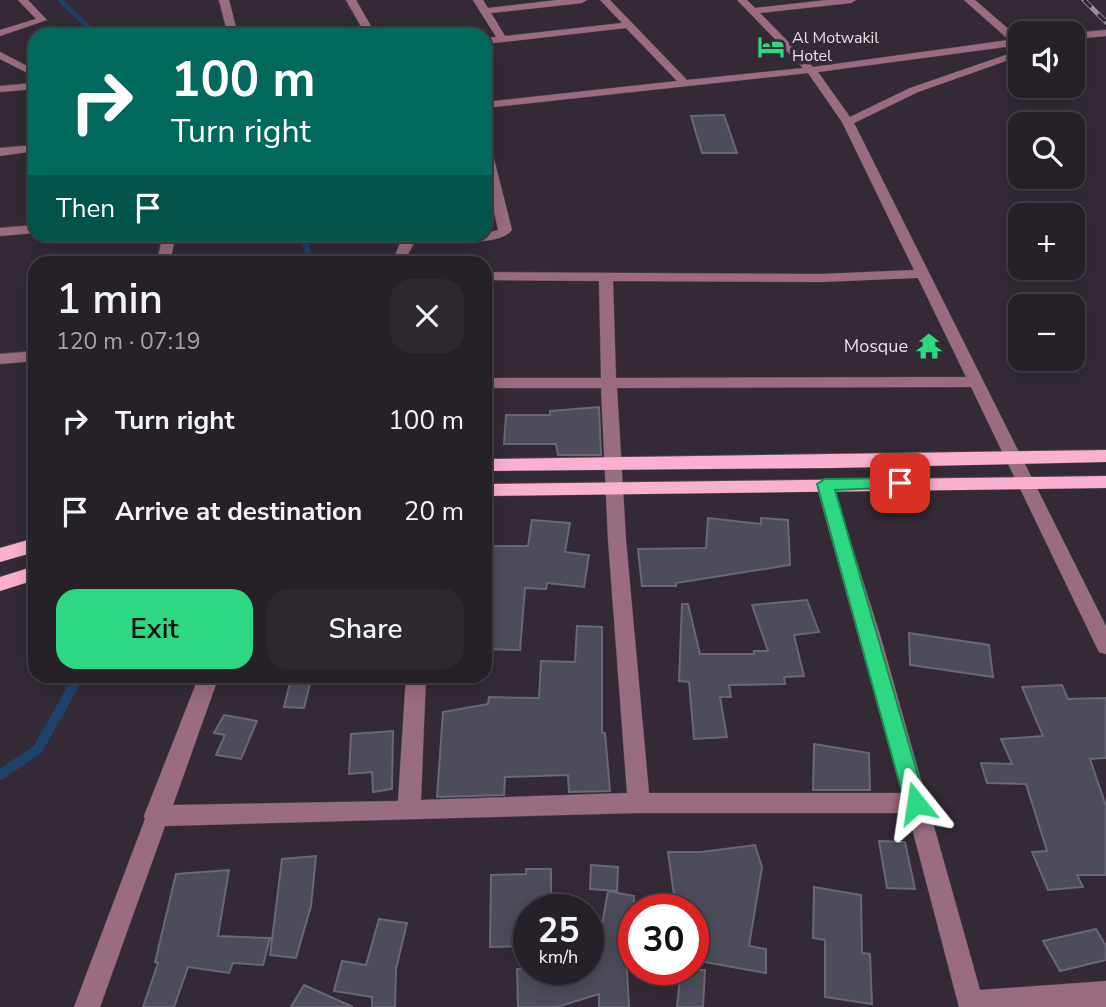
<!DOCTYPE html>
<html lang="en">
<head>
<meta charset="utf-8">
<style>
	body { margin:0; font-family:"Nunito Sans",sans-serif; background:#2e2830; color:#f1f3f6; height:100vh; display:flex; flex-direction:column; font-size:26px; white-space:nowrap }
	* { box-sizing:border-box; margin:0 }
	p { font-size:23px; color:#a4a3a8 }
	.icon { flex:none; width:38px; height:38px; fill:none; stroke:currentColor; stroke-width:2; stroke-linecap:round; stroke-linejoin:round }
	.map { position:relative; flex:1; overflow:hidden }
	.sheet { position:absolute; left:28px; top:256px; width:464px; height:427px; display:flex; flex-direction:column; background:#262028; border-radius:21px; box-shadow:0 4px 18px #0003,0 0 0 2px #423e45 }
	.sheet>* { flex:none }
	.guide { position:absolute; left:28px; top:28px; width:464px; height:214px; border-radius:21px; box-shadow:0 4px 18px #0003,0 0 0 2px #423e45; background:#00695c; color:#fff; overflow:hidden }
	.tools { position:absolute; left:1008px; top:21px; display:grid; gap:14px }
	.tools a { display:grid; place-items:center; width:77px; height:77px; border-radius:14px; background:#262028; box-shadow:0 4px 18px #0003,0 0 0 2px #423e45; font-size:35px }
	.speed { position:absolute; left:513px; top:894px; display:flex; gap:14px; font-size:35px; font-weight:700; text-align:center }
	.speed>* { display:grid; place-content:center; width:91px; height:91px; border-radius:50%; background:#262028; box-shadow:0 4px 18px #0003,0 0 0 2px #423e45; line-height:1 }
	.speed small { font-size:18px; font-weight:400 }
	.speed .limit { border:10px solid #d22; background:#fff; color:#111 }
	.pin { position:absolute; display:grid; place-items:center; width:60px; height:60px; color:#fff; margin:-30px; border-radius:14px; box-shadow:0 4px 10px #0006 }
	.me { position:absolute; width:77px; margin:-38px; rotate:345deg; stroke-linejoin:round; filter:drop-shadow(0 0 5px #0008) }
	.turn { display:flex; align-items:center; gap:24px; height:147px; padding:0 28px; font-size:32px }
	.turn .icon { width:91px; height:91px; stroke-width:2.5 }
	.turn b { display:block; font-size:49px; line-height:60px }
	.then { display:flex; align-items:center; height:66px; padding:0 28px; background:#0003; gap:14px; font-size:26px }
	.round { display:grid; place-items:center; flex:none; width:74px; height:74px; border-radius:21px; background:#2e2830 }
	.head { display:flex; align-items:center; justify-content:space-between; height:119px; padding:0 28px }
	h1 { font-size:42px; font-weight:600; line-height:52px }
	.action { display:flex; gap:14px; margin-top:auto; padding:14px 28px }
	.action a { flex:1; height:80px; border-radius:21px; background:#2ed883; color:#111; font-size:28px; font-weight:600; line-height:80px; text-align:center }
	.action a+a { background:#2e2830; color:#f1f3f6 }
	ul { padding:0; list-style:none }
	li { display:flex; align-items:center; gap:21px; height:91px; padding:0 28px }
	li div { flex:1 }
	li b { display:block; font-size:26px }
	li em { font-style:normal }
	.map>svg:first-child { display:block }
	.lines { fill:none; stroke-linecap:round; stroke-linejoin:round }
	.stream-far2 { stroke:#1f426b; stroke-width:4.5 }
	.stream-far1 { stroke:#1f426b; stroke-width:6 }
	.stream { stroke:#1f426b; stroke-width:10 }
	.building { fill:#4d4d5a; stroke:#686776; stroke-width:2 }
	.minor-casing { stroke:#504751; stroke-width:1 }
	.major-casing { stroke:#504751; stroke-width:1 }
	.minor { fill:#9a6c7f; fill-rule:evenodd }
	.major { fill:#fbb0cf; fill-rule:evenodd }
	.rail-casing { stroke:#979099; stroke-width:5 }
	.rail { stroke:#332a35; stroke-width:3.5; stroke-dasharray:10; stroke-linecap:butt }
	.route { fill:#2ed883; stroke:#1e8c55; stroke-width:2 }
	.labels { text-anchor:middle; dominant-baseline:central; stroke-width:7; stroke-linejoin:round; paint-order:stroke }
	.far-poi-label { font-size:16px; fill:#e6e0e7; stroke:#332a35; text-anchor:start }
	.poi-label { font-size:18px; fill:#e6e0e7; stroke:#332a35; text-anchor:end }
</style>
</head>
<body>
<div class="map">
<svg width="1106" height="1007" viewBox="0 0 1106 1007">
	<rect width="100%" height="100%" fill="#332a35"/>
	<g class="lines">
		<path class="stream-far2" d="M 60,0 L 97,35"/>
		<path class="stream-far1" d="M 302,234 L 309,255 L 307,262"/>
		<path class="stream" d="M 0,775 L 38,749 L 79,676"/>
	</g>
	<path class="building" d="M 724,115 L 737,153 L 702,153 L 691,116 Z
		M 599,407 L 601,455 L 558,455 L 556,444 L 504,444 L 506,415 L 550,415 L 550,411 Z
		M 708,518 L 761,524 L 761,518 L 788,520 L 790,565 L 676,583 L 676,586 L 642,586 L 638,549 L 706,548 Z
		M 532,520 L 570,523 L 565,552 L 589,555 L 584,587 L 547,583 L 546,589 L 525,588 L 520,650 L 485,649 L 485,546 L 528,546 Z
		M 807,600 L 819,632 L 794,635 L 804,676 L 784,677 L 785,684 L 729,685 L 731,697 L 720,697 L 727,737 L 694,739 L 689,682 L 679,681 L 682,604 L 688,604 L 700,654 L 754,654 L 754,651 L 768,651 L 752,605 Z
		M 577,626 L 602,627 L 602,733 L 605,733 L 610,791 L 569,792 L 568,775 L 505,777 L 504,795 L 437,797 L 443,712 L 488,704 L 489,697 L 539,698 L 541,661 L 575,662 Z
		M 909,633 L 989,645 L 993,677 L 910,665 Z
		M 290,683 L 310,684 L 304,708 L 284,707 Z
		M 1062,685 L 1068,699 L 1106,698 L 1106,758 L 1090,759 L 1106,806 L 1106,875 L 1077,875 L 1083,887 L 1048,890 L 1032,852 L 1047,851 L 1026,784 L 987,783 L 981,763 L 1012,764 L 1001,739 L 1043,736 L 1022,687 Z
		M 224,715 L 257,721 L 241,759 L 216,755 L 225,735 L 214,733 Z
		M 393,731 L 392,789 L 373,792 L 372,772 L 349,774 L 351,734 Z
		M 814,744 L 869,753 L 870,790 L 813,790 Z
		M 879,841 L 905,842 L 915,889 L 887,888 Z
		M 755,845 L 762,867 L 749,946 L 766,949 L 766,973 L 693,960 L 693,910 L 676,910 L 668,852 L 701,852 Z
		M 316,856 L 311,906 L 296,958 L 270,955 L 282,859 Z
		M 591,865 L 618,867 L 617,891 L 590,889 Z
		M 526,869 L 551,869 L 551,910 L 528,910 L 528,946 L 490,947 L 491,875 L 526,874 Z
		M 229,870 L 218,936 L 270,938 L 263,965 L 233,963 L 229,973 L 188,967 L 174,1007 L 143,1007 L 158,963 L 155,962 L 176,874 Z
		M 814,887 L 861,895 L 862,953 L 870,954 L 872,1004 L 825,997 L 825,940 L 813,938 Z
		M 608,891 L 634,896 L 634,937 L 631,953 L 626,952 L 629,1007 L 599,1007 L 599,994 L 557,1007 L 518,1007 L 517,969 L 594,970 Z
		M 379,919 L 407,923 L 396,969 L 395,1007 L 372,1007 L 372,997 L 334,991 L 342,961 L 366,965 Z
		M 1096,929 L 1106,946 L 1106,960 L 1060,971 L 1043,941 Z
		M 681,970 L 705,970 L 703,1007 L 677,1007 Z
		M 304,985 L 353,1007 L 291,1007 Z"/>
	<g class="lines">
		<g class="minor-casing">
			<path id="minor" d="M 18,0 L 28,0 L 47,20 L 0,36 L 0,30 L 36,19 Z
				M 219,0 L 229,0 L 238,35 L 228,35 Z
				M 346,0 L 356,0 L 376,35 L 366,35 Z
				M 473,0 L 483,0 L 488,8 L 557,0 L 587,0 L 582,3 L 491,13 L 505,36 L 622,23 L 600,0 L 610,0 L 687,80 L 803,68 L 737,0 L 747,0 L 755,8 L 827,0 L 856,0 L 851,3 L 760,13 L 813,67 L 1009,40 L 964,0 L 975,0 L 1020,39 L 1020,45 L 818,72 L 850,117 L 910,88 L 1020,50 L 1020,56 L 918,92 L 854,123 L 1106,626 L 1106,654 L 1099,652 L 1096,646 L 971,387 L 617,388 L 626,540 L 649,793 L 902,793 L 816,484 L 825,478 L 831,480 L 881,638 L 980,990 L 1106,981 L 1106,1007 L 959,1007 L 908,813 L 639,813 L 165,826 L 100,1007 L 74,1007 L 145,819 L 144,816 L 199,676 L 219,676 L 173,805 L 398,801 L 406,676 L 426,676 L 421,800 L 627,793 L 608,540 L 601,388 L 485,388 L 485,378 L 601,378 L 599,281 L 485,280 L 485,272 L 821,274 L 914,270 L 842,122 L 808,73 L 485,108 L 485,102 L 677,81 L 626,28 L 485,44 L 485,38 L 496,37 ZM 918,278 L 966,377 L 616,378 L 613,281 L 821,282 Z
				M 1106,30 L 1106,36 L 1073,39 L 1072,33 Z
				M 0,52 L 35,70 L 35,77 L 0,59 Z
				M 35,83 L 35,89 L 0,92 L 0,86 Z
				M 485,144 L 491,147 L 512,230 C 499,248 439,240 418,240 L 414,243 L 404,262 L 392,262 L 401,241 L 409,234 L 485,234 L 498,230 L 485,171 Z
				M 35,145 L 35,151 L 0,156 L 0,148 Z
				M 35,225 L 35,233 L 0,236 L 0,228 Z
				M 163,234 L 176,234 L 170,262 L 157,262 Z
				M 35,351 L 35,361 L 0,364 L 0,354 Z"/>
		</g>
		<g class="major-casing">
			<path id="major" d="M 1106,450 L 1106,462 L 834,468 L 485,471 L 485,459 Z
				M 1106,476 L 1106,488 L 485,496 L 485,484 Z
				M 35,538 L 35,552 L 0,562 L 0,548 Z
				M 35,566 L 35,580 L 0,591 L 0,577 Z"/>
		</g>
		<use href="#minor" class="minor"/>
		<use href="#major" class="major"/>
		<g class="rail-casing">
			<path id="rail" d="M 1084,0 L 1106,22"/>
		</g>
		<use href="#rail" class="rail"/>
	</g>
	<path class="route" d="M 900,478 L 908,483 L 906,487 L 835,490 L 926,803 L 923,810 L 916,812 L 908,810 L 905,803 L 817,484 L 825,479 Z"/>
	<defs>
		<g id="hotel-bare" transform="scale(2.1)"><path d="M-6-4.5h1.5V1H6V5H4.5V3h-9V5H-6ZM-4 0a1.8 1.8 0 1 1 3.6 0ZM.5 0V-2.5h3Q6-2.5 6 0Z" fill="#2ed883" stroke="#332a35" stroke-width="2.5" paint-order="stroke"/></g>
		<g id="temple-bare" transform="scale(2.1)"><path d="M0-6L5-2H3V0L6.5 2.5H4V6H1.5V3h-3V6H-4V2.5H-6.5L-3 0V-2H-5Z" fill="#2ed883" stroke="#332a35" stroke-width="2.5" paint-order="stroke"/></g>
	</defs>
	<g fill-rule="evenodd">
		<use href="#hotel-bare" x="771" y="47"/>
		<use href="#temple-bare" x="929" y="346"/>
	</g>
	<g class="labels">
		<g class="far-poi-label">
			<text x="792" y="38">Al Motwakil<tspan x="792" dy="18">Hotel</tspan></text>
		</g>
		<g class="poi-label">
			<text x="908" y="346">Mosque</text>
		</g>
	</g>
</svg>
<div class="tools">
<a><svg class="icon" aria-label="sound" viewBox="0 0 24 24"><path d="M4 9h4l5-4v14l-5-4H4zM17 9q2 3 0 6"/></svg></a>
<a><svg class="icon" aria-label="search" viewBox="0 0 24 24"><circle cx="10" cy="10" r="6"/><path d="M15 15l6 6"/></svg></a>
<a>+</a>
<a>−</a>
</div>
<div class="speed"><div>25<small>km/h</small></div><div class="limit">30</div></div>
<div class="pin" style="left:900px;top:483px;background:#d93025"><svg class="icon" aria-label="arrive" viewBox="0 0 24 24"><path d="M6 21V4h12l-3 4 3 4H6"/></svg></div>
<svg class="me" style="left:916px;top:803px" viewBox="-20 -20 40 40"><path d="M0-17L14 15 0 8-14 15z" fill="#2ed883" stroke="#fff" stroke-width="4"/></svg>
<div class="guide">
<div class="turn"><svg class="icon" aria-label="right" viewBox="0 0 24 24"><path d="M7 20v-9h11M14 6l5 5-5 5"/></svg><div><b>100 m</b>Turn right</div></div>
<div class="then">Then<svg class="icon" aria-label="arrive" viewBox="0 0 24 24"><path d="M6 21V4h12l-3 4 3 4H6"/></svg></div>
</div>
<section class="sheet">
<div class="head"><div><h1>1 min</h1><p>120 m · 07:19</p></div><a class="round"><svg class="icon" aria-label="close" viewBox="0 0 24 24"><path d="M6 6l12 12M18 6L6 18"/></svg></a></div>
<ul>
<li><svg class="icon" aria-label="right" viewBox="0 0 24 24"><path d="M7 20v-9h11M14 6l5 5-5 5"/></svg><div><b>Turn right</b></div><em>100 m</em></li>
<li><svg class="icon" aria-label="arrive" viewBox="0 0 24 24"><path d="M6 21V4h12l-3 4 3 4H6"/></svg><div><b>Arrive at destination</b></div><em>20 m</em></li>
</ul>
<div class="action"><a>Exit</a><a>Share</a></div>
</section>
</div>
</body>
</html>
